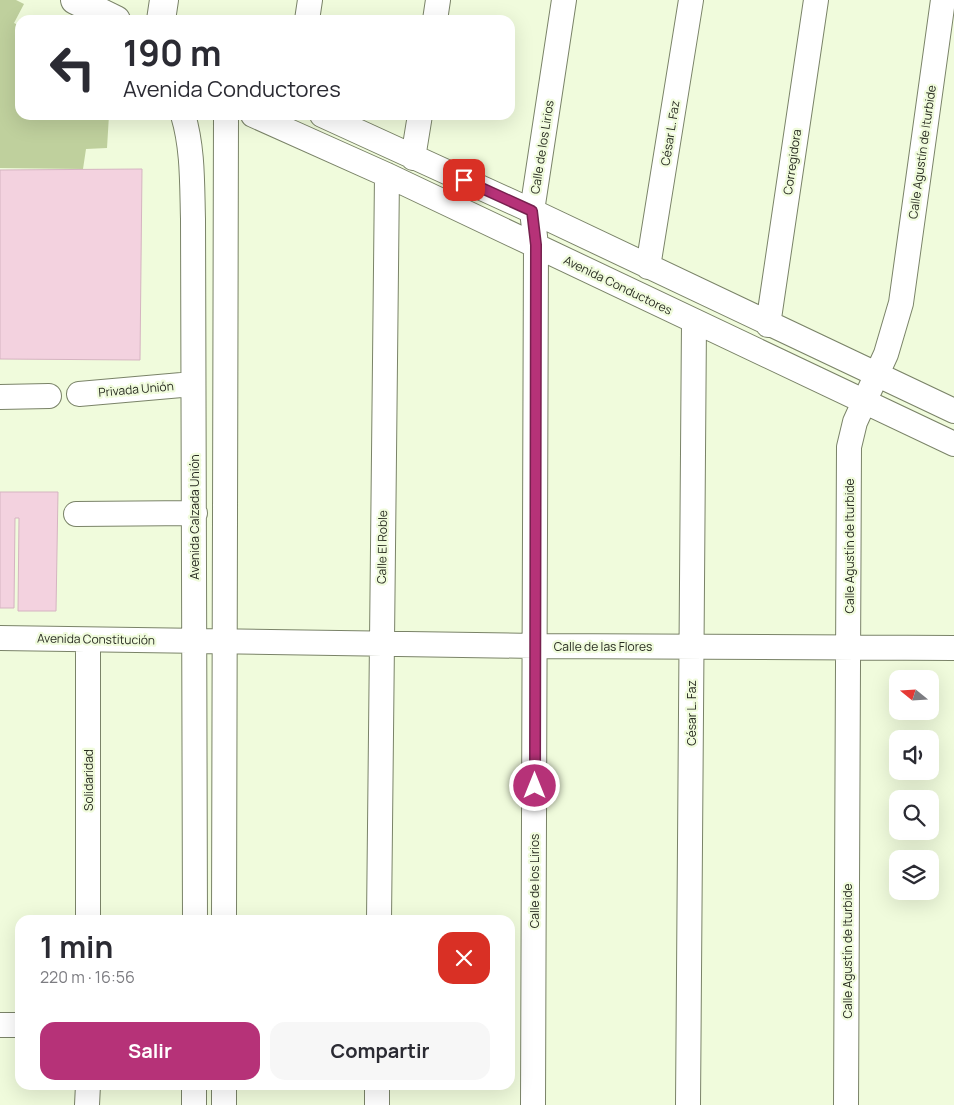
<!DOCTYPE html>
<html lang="es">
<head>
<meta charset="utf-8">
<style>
	body { margin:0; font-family:Manrope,sans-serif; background:#f7f7f7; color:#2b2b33; height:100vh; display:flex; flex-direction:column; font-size:19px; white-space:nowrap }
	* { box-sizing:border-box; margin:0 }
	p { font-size:16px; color:#7c7c81 }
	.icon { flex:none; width:28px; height:28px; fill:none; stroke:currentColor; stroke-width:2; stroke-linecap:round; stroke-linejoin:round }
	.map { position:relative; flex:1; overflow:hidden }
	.side { position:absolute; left:15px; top:915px; width:500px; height:175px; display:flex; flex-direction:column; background:#fff; border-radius:15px; box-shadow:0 5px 20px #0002 }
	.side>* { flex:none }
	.hud { position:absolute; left:15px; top:15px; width:500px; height:105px; border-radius:15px; box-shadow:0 5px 20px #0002; background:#fff; color:#2b2b33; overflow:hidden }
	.needle { width:32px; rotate:288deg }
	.controls { position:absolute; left:889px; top:670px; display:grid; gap:10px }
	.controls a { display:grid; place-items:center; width:50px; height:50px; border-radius:10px; background:#fff; box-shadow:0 5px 20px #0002; font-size:25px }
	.pin { position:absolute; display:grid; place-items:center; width:42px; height:42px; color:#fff; margin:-21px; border-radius:10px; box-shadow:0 2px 8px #0006 }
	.me { position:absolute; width:55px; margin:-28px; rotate:0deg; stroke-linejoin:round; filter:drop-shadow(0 0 4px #0008) }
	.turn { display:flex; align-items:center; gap:18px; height:105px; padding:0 25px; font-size:22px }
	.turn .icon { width:65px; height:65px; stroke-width:2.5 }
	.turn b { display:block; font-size:35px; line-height:42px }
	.round { display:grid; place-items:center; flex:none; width:52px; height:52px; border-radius:15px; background:#f7f7f7 }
	.headline { display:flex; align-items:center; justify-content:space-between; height:85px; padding:0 25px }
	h1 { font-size:30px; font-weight:700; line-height:38px }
	.cta { display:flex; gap:10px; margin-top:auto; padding:10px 25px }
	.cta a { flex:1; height:58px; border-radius:15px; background:#b63278; color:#fff; font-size:20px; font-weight:700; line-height:58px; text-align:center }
	.cta a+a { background:#f7f7f7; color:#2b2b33 }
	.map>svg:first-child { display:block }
	.green { fill:#bfd09d }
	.building { fill:#f3d2df; stroke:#d5b4c1 }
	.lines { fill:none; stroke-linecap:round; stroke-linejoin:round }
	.minor-casing { stroke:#7a8368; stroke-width:26 }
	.major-casing { stroke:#7a8368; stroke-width:30 }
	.minor { stroke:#fff; stroke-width:24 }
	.major { stroke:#fff; stroke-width:28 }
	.route-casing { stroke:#76204e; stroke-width:12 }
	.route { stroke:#b63278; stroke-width:9 }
	.labels { text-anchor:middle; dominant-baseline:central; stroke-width:4.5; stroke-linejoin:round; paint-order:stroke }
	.street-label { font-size:12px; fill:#272b20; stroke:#f0fbdc }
</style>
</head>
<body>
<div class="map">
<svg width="954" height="1105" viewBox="0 0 954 1105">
	<rect width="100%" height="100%" fill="#f0fbdc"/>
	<path class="green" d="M 0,0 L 16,0 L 24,4 L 14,23 L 20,26 L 20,115 L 109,115 L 107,148 L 86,149 L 83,169 L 0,168 Z"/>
	<path class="building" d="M 142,169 L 140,360 L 0,359 L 0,170 Z
		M 0,492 L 58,492 L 56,611 L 18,611 L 19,518 L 15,518 L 14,608 L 0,608 Z"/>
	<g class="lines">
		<g class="minor-casing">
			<path id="minor" d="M 307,20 L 310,0
				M 435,20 L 438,0
				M 183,115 C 193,148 192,184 193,219 L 195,920
				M 253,115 L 387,175 L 954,444
				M 322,115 L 532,211 L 954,411
				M 413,158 L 420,115
				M 648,267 L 691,0
				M 768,325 L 816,0
				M 79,394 L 193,384
				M 0,397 L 49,396
				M 76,514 L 195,513
				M 0,638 L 535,646 L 954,648
				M 88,640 L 88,920
				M 224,920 L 226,115
				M 379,920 L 387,175
				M 0,1025 L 20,1025
				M 87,1105 L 88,1085
				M 194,1105 L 194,1085
				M 224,1105 L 224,1085
				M 377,1105 L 377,1085
				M 533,1105 L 536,245 L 532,211 L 564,0
				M 688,1105 L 694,322
				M 846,1105 L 849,447 L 855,422 L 886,354 L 901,303 L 943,0"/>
		</g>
		<g class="major-casing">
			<path id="major" d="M 75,0 L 116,20
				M 161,20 L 164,0"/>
		</g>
		<use href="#minor" class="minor"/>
		<use href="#major" class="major"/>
	</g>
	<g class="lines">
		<g class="route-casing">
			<path id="route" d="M 464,180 L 532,211 L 536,245 L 535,786"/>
		</g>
		<use href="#route" class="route"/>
	</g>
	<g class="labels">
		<g class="street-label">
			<text transform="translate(670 133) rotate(-81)">César L. Faz</text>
			<text transform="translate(542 147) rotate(-81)">Calle de los Lirios</text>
			<text transform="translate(922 152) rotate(-82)">Calle Agustín de Iturbide</text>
			<text transform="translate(792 162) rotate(-82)">Corregidora</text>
			<text transform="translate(618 285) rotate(26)">Avenida Conductores</text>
			<text transform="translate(136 389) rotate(-5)">Privada Unión</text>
			<text transform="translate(194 517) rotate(-90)">Avenida Calzada Unión</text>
			<text transform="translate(849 546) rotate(-90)">Calle Agustín de Iturbide</text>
			<text transform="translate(382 547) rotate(-89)">Calle El Roble</text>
			<text transform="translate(96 639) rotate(1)">Avenida Constitución</text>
			<text x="603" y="646">Calle de las Flores</text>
			<text transform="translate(691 713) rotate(-90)">César L. Faz</text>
			<text transform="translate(88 780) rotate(-90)">Solidaridad</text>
			<text transform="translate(534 881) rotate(-90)">Calle de los Lirios</text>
			<text transform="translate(847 951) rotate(-90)">Calle Agustín de Iturbide</text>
		</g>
	</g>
</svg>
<div class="controls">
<a><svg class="needle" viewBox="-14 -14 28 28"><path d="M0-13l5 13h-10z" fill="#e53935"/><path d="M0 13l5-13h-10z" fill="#7c7c81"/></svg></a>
<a><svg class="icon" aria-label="sound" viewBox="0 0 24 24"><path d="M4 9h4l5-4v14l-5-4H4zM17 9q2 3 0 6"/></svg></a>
<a><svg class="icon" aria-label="search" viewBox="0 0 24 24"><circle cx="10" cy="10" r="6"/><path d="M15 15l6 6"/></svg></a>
<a><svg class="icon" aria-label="layers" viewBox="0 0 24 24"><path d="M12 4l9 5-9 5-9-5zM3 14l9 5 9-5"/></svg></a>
</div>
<div class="pin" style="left:464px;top:180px;background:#d93025"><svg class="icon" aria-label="arrive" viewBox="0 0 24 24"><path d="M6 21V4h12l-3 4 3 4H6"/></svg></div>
<svg class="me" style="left:535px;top:786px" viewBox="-20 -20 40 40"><circle r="17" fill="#b63278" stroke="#fff" stroke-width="3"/><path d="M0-11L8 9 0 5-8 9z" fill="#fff"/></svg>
<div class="hud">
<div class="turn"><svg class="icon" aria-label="left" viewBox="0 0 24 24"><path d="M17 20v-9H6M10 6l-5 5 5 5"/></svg><div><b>190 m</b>Avenida Conductores</div></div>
</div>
<section class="side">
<div class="headline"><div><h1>1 min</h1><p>220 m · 16:56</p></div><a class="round" style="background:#d93025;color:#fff"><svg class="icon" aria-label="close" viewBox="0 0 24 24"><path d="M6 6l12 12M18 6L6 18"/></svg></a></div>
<div class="cta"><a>Salir</a><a>Compartir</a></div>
</section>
</div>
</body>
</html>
